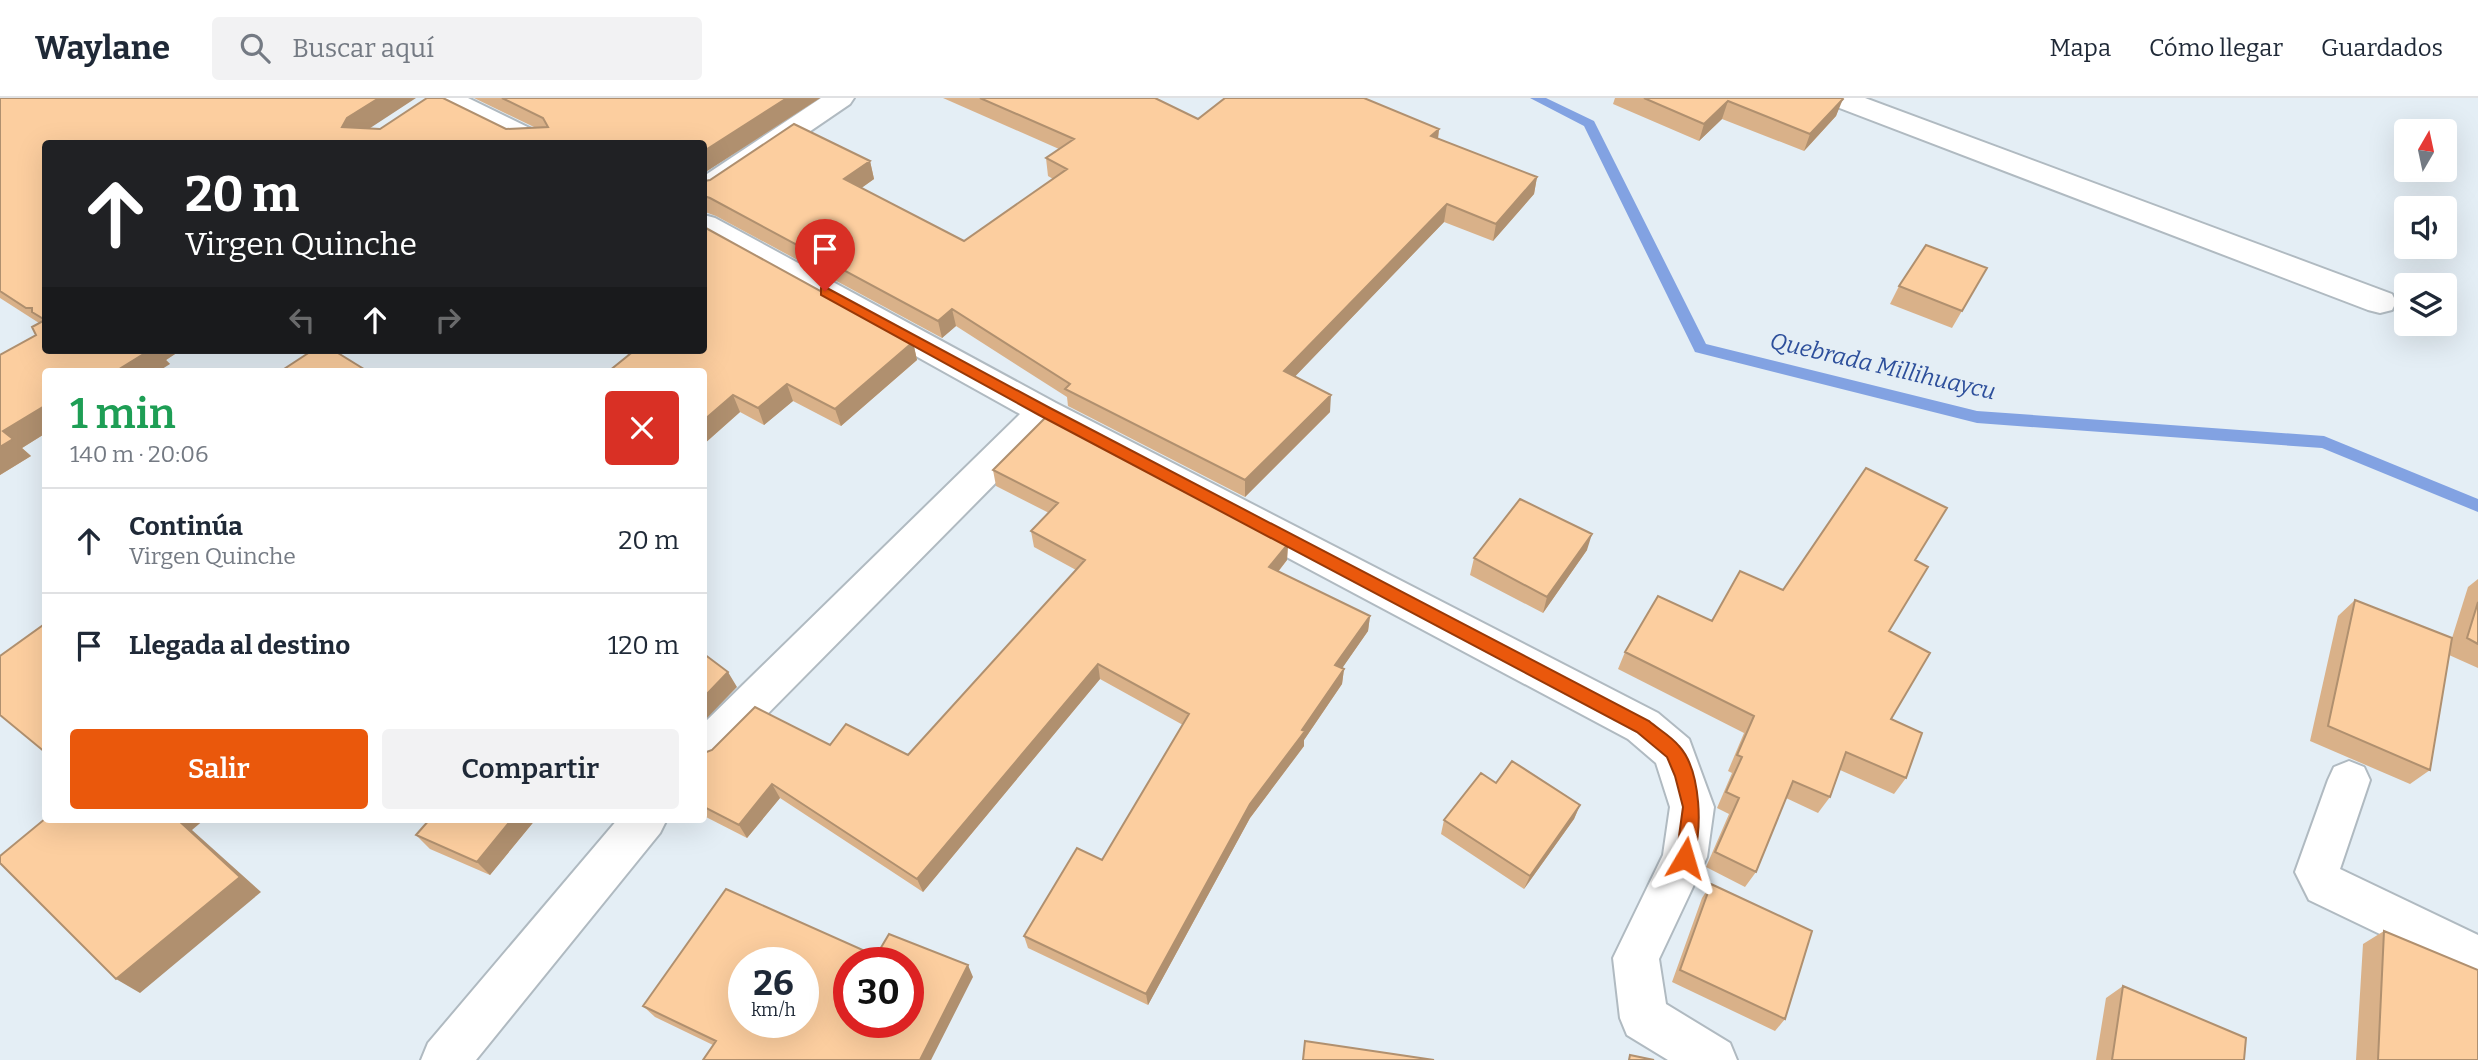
<!DOCTYPE html>
<html lang="es">
<head>
<meta charset="utf-8">
<style>
	body { margin:0; font-family:Bitter,serif; background:#f2f2f3; color:#1f2937; height:100vh; display:flex; flex-direction:column; font-size:26px; white-space:nowrap }
	* { box-sizing:border-box; margin:0 }
	p { font-size:23px; color:#747a83 }
	.icon { flex:none; width:38px; height:38px; fill:none; stroke:currentColor; stroke-width:2; stroke-linecap:round; stroke-linejoin:round }
	.map { position:relative; flex:1; overflow:hidden }
	.panel { position:absolute; left:42px; top:270px; width:665px; height:455px; display:flex; flex-direction:column; background:#fff; border-radius:7px; box-shadow:0 7px 28px #0002 }
	.panel>* { flex:none }
	.banner { position:absolute; left:42px; top:42px; width:665px; height:214px; border-radius:7px; box-shadow:0 7px 28px #0002; background:#202124; color:#fff; overflow:hidden }
	.needle { width:46px; rotate:9deg }
	.controls { position:absolute; left:2394px; top:21px; display:grid; gap:14px }
	.controls a { display:grid; place-items:center; width:63px; height:63px; border-radius:7px; background:#fff; box-shadow:0 7px 28px #0002; font-size:35px }
	.speed { position:absolute; left:728px; top:849px; display:flex; gap:14px; font-size:35px; font-weight:700; text-align:center }
	.speed>* { display:grid; place-content:center; width:91px; height:91px; border-radius:50%; background:#fff; box-shadow:0 7px 28px #0002; line-height:1 }
	.speed small { font-size:18px; font-weight:400 }
	.speed .limit { border:10px solid #d22; background:#fff; color:#111 }
	.pin { position:absolute; display:grid; place-items:center; width:60px; height:60px; color:#fff; margin:-72px -30px; border-radius:50% 50% 50% 0; rotate:-45deg; box-shadow:0 0 7px #0007 }
	.pin .icon { rotate:45deg }
	.me { position:absolute; width:77px; margin:-38px; rotate:7deg; stroke-linejoin:round; filter:drop-shadow(0 0 5px #0008) }
	.turn { display:flex; align-items:center; gap:24px; height:147px; padding:0 28px; font-size:32px }
	.turn .icon { width:91px; height:91px; stroke-width:2.5 }
	.turn b { display:block; font-size:49px; line-height:60px }
	.lanes { display:flex; align-items:center; height:66px; padding:0 28px; background:#0003; justify-content:center; gap:35px; direction:ltr }
	.lanes .off { opacity:.35 }
	.round { display:grid; place-items:center; flex:none; width:74px; height:74px; border-radius:7px; background:#f2f2f3 }
	.headline { display:flex; align-items:center; justify-content:space-between; height:119px; padding:0 28px }
	h1 { font-size:42px; font-weight:600; line-height:52px; color:#1e9e55 }
	.button { display:flex; gap:14px; margin-top:auto; padding:14px 28px }
	.button a { flex:1; height:80px; border-radius:7px; background:#ea580c; color:#fff; font-size:28px; font-weight:600; line-height:80px; text-align:center }
	.button a+a { background:#f2f2f3; color:#1f2937 }
	ul { padding:0; list-style:none }
	li { display:flex; align-items:center; gap:21px; height:105px; padding:0 28px; border-top:2px solid #e0e1e3 }
	li div { flex:1 }
	li b { display:block; font-size:26px }
	li em { font-style:normal }
	header { display:flex; align-items:center; gap:42px; box-sizing:border-box; height:98px; padding:0 35px; background:#fff; border-bottom:2px solid #e0e1e3 }
	header strong { font-size:33px }
	nav { display:flex; gap:38px; margin-inline-start:auto; font-size:24px }
	.search { width:490px; height:63px; background:#f2f2f3; display:flex; align-items:center; gap:18px; box-sizing:border-box; padding:0 24px; border-radius:7px; color:#747a83; font-size:26px }
	.map>svg:first-child { display:block }
	.lines { fill:none; stroke-linecap:round; stroke-linejoin:round }
	.stream { fill:#82a2e2; fill-rule:evenodd }
	.minor-casing { stroke:#b0bac1; stroke-width:4 }
	.minor { fill:#fff; fill-rule:evenodd }
	.wall { fill:#d9b189 }
	.shaded-wall { fill:#b0906f }
	.building { fill:#fcce9f; stroke:#b0906f; stroke-width:2; fill-rule:evenodd }
	.route { fill:#ea580c; stroke:#983908; stroke-width:2 }
	.labels { text-anchor:middle; dominant-baseline:central; stroke-width:7; stroke-linejoin:round; paint-order:stroke }
	.water-label { font-size:23px; font-style:italic; fill:#2d4f9b; stroke:#e4eef5 }
</style>
</head>
<body>
<header>
<strong>Waylane</strong>
<div class="search"><svg class="icon" aria-label="search" viewBox="0 0 24 24"><circle cx="10" cy="10" r="6"/><path d="M15 15l6 6"/></svg>Buscar aquí</div>
<nav><a>Mapa</a><a>Cómo llegar</a><a>Guardados</a></nav>
</header>
<div class="map">
<svg width="2478" height="962" viewBox="0 0 2478 962">
	<rect width="100%" height="100%" fill="#e4eef5"/>
	<g class="lines">
		<path class="stream" d="M 1530,0 L 1546,0 L 1594,23 L 1706,246 L 1977,313 L 2324,338 L 2478,401 L 2478,414 L 2322,350 L 1977,325 L 1695,254 L 1584,28 Z"/>
		<g class="minor-casing">
			<path id="minor" d="M 432,0 L 468,0 L 550,40 L 554,46 L 516,46 L 436,6 Z
				M 821,0 L 854,0 L 850,6 L 715,98 L 704,100 L 704,78 Z
				M 1825,0 L 1865,0 L 2392,196 L 2396,204 L 2392,212 L 2380,215 L 2368,212 L 1829,6 Z
				M 704,117 L 715,120 L 1056,305 L 1658,615 L 1689,641 L 1714,709 L 1707,759 L 1659,861 L 1666,906 L 1730,945 L 1737,962 L 1668,962 L 1627,937 L 1620,920 L 1613,860 L 1663,757 L 1670,709 L 1656,665 L 1628,641 L 1048,332 L 719,665 L 704,670 L 704,625 L 1020,316 L 704,140 Z
				M 2349,663 L 2364,669 L 2370,682 L 2340,771 L 2478,837 L 2478,883 L 2309,802 L 2295,774 L 2328,682 L 2334,669 Z
				M 618,721 L 667,721 L 660,735 L 476,962 L 421,962 L 428,945 Z"/>
		</g>
		<use href="#minor" class="minor"/>
	</g>
	<path class="wall" d="M 0,0 L 380,31 L 506,31 L 534,29 L 474,0 L 820,0 L 704,75 L 704,46 L 46,46 L 46,252 L 181,252 L 166,262 L 170,266 L 46,273 L 46,335 L 22,350 L 31,358 L 0,377 L 0,257 L 36,237 L 39,225 L 0,200 Z
		M 943,0 L 1155,0 L 1198,21 L 1439,31 L 1438,41 L 1537,79 L 1534,96 L 1493,143 L 1444,124 L 1295,278 L 1330,314 L 1245,399 L 1068,308 L 1067,299 L 956,228 L 942,240 L 716,118 L 705,114 L 704,115 L 704,98 L 870,63 L 874,81 L 861,90 L 964,143 L 1053,81 L 1048,78 L 1046,60 L 1059,51 Z
		M 1615,0 L 1842,0 L 1836,18 L 1804,53 L 1722,21 L 1699,43 L 1613,6 Z
		M 1987,170 L 1952,230 L 1890,206 L 1899,188 Z
		M 913,244 L 917,262 L 841,328 L 793,303 L 764,327 L 740,314 L 704,346 L 704,273 L 629,257 L 619,252 L 704,252 Z
		M 993,372 L 1288,446 L 1287,462 L 1278,474 L 1370,518 L 1368,533 L 1342,570 L 1344,571 L 1342,586 L 1304,642 L 1304,648 L 1250,720 L 1148,907 L 1028,850 L 1024,838 L 1102,762 L 1183,627 L 1100,581 L 923,794 L 780,700 L 747,740 L 704,718 L 704,655 L 830,647 L 908,657 L 1076,472 L 1034,449 L 1031,433 L 1049,415 L 996,388 Z
		M 1587,452 L 1543,515 L 1470,477 L 1474,460 Z
		M 1915,462 L 1889,533 L 1891,621 L 1906,680 L 1894,696 L 1840,672 L 1830,699 L 1818,715 L 1786,700 L 1756,774 L 1745,789 L 1706,769 L 1729,716 L 1717,710 L 1732,675 L 1728,673 L 1744,635 L 1618,571 L 1625,554 L 1712,523 L 1783,492 Z
		M 2478,481 L 2478,570 L 2449,557 L 2430,672 L 2410,686 L 2310,643 L 2338,518 L 2355,502 L 2452,540 L 2468,489 Z
		M 1496,685 L 1580,707 L 1574,721 L 1524,791 L 1441,736 L 1444,722 Z
		M 536,721 L 490,777 L 430,751 L 416,737 Z
		M 1711,786 L 1785,921 L 1775,933 L 1672,884 L 1702,800 Z
		M 2384,833 L 2478,962 L 2356,962 L 2363,846 Z
		M 876,858 L 973,879 L 713,947 L 655,919 L 643,908 Z
		M 2123,888 L 2244,962 L 2096,962 L 2106,900 Z"/>
	<path class="shaded-wall" d="M 379,0 L 416,0 L 358,38 L 342,29 L 347,20 Z
		M 787,0 L 820,0 L 704,75 L 704,53 Z
		M 1843,1 L 1836,18 L 1804,53 L 1810,36 Z
		M 1728,3 L 1722,21 L 1699,43 L 1704,26 Z
		M 1439,31 L 1437,48 L 1431,38 Z
		M 870,63 L 874,81 L 849,99 L 844,81 Z
		M 1537,79 L 1534,96 L 1493,143 L 1496,126 Z
		M 1447,106 L 1444,124 L 1284,290 L 1284,273 Z
		M 952,211 L 956,228 L 942,240 L 938,223 Z
		M 913,244 L 917,262 L 841,328 L 835,311 Z
		M 150,252 L 181,252 L 166,262 L 170,266 L 159,273 L 116,273 Z
		M 787,286 L 793,303 L 764,327 L 758,310 Z
		M 733,297 L 740,314 L 704,346 L 704,322 Z
		M 1331,297 L 1330,314 L 1245,399 L 1245,382 Z
		M 46,307 L 46,335 L 22,350 L 31,358 L 0,377 L 0,349 L 3,333 Z
		M 1592,436 L 1587,452 L 1543,515 L 1547,499 Z
		M 1288,446 L 1287,462 L 1269,485 L 1269,469 Z
		M 1370,518 L 1368,533 L 1334,582 L 1335,567 Z
		M 1098,566 L 1100,581 L 923,794 L 917,781 Z
		M 1344,571 L 1342,586 L 1304,642 L 1304,648 L 1250,720 L 1148,907 L 1146,896 L 1250,706 Z
		M 728,574 L 737,589 L 704,623 L 704,599 Z
		M 772,686 L 780,700 L 747,740 L 739,727 Z
		M 1580,707 L 1574,721 L 1524,791 L 1530,778 Z
		M 177,721 L 205,721 L 192,732 L 261,794 L 140,895 L 116,881 Z
		M 512,721 L 536,721 L 490,777 L 477,764 Z
		M 968,867 L 973,879 L 931,962 L 920,962 Z"/>
	<path class="building" d="M 0,0 L 379,0 L 347,20 L 342,29 L 380,31 L 427,0 L 443,0 L 506,31 L 548,29 L 543,20 L 502,0 L 787,0 L 704,53 L 704,46 L 46,46 L 46,252 L 150,252 L 116,273 L 46,273 L 46,307 L 3,333 L 13,341 L 0,349 L 0,257 L 36,237 L 32,229 L 45,222 L 32,214 L 32,210 L 26,210 L 0,193 Z
		M 980,0 L 1155,0 L 1198,21 L 1225,0 L 1364,0 L 1439,31 L 1431,38 L 1537,79 L 1496,126 L 1447,106 L 1284,273 L 1331,297 L 1245,382 L 1065,291 L 1070,286 L 952,211 L 938,223 L 710,100 L 704,98 L 704,83 L 710,82 L 794,26 L 870,63 L 844,81 L 964,143 L 1067,71 L 1046,60 L 1074,41 Z
		M 1644,0 L 1842,0 L 1843,1 L 1810,36 L 1728,3 L 1704,26 Z
		M 704,129 L 913,244 L 835,311 L 787,286 L 758,310 L 733,297 L 704,322 L 704,273 L 609,273 L 635,252 L 704,252 Z
		M 1926,147 L 1987,170 L 1962,213 L 1899,188 Z
		M 313,252 L 333,252 L 367,273 L 281,273 Z
		M 1046,319 L 1288,446 L 1269,469 L 1370,518 L 1335,567 L 1344,571 L 1302,632 L 1305,633 L 1250,706 L 1146,896 L 1024,838 L 1077,750 L 1102,762 L 1189,616 L 1098,566 L 917,781 L 772,686 L 739,727 L 704,709 L 704,655 L 712,652 L 755,609 L 830,647 L 846,626 L 908,657 L 1085,462 L 1031,433 L 1058,405 L 993,372 Z
		M 1866,370 L 1947,410 L 1915,462 L 1928,469 L 1889,533 L 1930,555 L 1891,621 L 1922,635 L 1906,680 L 1846,654 L 1830,699 L 1793,683 L 1756,774 L 1715,754 L 1739,700 L 1726,694 L 1742,659 L 1737,657 L 1754,618 L 1625,554 L 1658,498 L 1712,523 L 1740,473 L 1783,492 Z
		M 1520,401 L 1592,436 L 1547,499 L 1474,460 Z
		M 2355,502 L 2452,540 L 2430,672 L 2328,628 Z
		M 2478,504 L 2478,546 L 2467,540 Z
		M 46,525 L 46,655 L 0,617 L 0,558 Z
		M 704,556 L 728,574 L 704,599 Z
		M 1512,663 L 1580,707 L 1530,778 L 1444,722 L 1481,675 L 1496,685 Z
		M 46,720 L 46,721 L 177,721 L 240,779 L 116,881 L 0,765 L 0,758 Z
		M 430,721 L 512,721 L 477,764 L 416,737 Z
		M 1711,786 L 1812,833 L 1785,921 L 1680,872 Z
		M 726,791 L 876,858 L 889,836 L 968,867 L 920,962 L 703,962 L 716,943 L 643,908 ZM 744,864 L 803,864 L 803,924 L 744,924 ZM 849,864 L 908,864 L 908,924 L 849,924 Z
		M 2384,833 L 2478,872 L 2478,962 L 2378,962 Z
		M 2123,888 L 2246,940 L 2244,962 L 2112,962 Z
		M 1305,943 L 1434,962 L 1303,962 Z
		M 1630,957 L 1654,962 L 1629,962 Z"/>
	<path class="route" d="M 825,189 L 1050,310 L 1649,623 C 1658,631 1671,638 1679,648 C 1701,672 1704,736 1691,765 L 1685,768 L 1678,765 L 1676,760 L 1683,709 L 1675,678 L 1667,659 L 1637,634 L 1039,317 L 821,197 L 821,190 Z"/>
	<g class="labels">
		<g class="water-label">
			<text transform="translate(1883 268) rotate(13)">Quebrada Millihuaycu</text>
		</g>
	</g>
</svg>
<div class="controls">
<a><svg class="needle" viewBox="-14 -14 28 28"><path d="M0-13l5 13h-10z" fill="#e53935"/><path d="M0 13l5-13h-10z" fill="#747a83"/></svg></a>
<a><svg class="icon" aria-label="sound" viewBox="0 0 24 24"><path d="M4 9h4l5-4v14l-5-4H4zM17 9q2 3 0 6"/></svg></a>
<a><svg class="icon" aria-label="layers" viewBox="0 0 24 24"><path d="M12 4l9 5-9 5-9-5zM3 14l9 5 9-5"/></svg></a>
</div>
<div class="speed"><div>26<small>km/h</small></div><div class="limit">30</div></div>
<div class="pin" style="left:825px;top:193px;background:#d93025"><svg class="icon" aria-label="arrive" viewBox="0 0 24 24"><path d="M6 21V4h12l-3 4 3 4H6"/></svg></div>
<svg class="me" style="left:1685px;top:760px" viewBox="-20 -20 40 40"><path d="M0-17L14 15 0 8-14 15z" fill="#ea580c" stroke="#fff" stroke-width="4"/></svg>
<div class="banner">
<div class="turn"><svg class="icon" aria-label="ahead" viewBox="0 0 24 24"><path d="M12 20V5M6 11l6-6 6 6"/></svg><div><b>20 m</b>Virgen Quinche</div></div>
<div class="lanes"><svg class="icon off" aria-label="left" viewBox="0 0 24 24"><path d="M17 20v-9H6M10 6l-5 5 5 5"/></svg><svg class="icon" aria-label="ahead" viewBox="0 0 24 24"><path d="M12 20V5M6 11l6-6 6 6"/></svg><svg class="icon off" aria-label="right" viewBox="0 0 24 24"><path d="M7 20v-9h11M14 6l5 5-5 5"/></svg></div>
</div>
<section class="panel">
<div class="headline"><div><h1>1 min</h1><p>140 m · 20:06</p></div><a class="round" style="background:#d93025;color:#fff"><svg class="icon" aria-label="close" viewBox="0 0 24 24"><path d="M6 6l12 12M18 6L6 18"/></svg></a></div>
<ul>
<li><svg class="icon" aria-label="ahead" viewBox="0 0 24 24"><path d="M12 20V5M6 11l6-6 6 6"/></svg><div><b>Continúa</b><p>Virgen Quinche</p></div><em>20 m</em></li>
<li><svg class="icon" aria-label="arrive" viewBox="0 0 24 24"><path d="M6 21V4h12l-3 4 3 4H6"/></svg><div><b>Llegada al destino</b></div><em>120 m</em></li>
</ul>
<div class="button"><a>Salir</a><a>Compartir</a></div>
</section>
</div>
</body>
</html>
